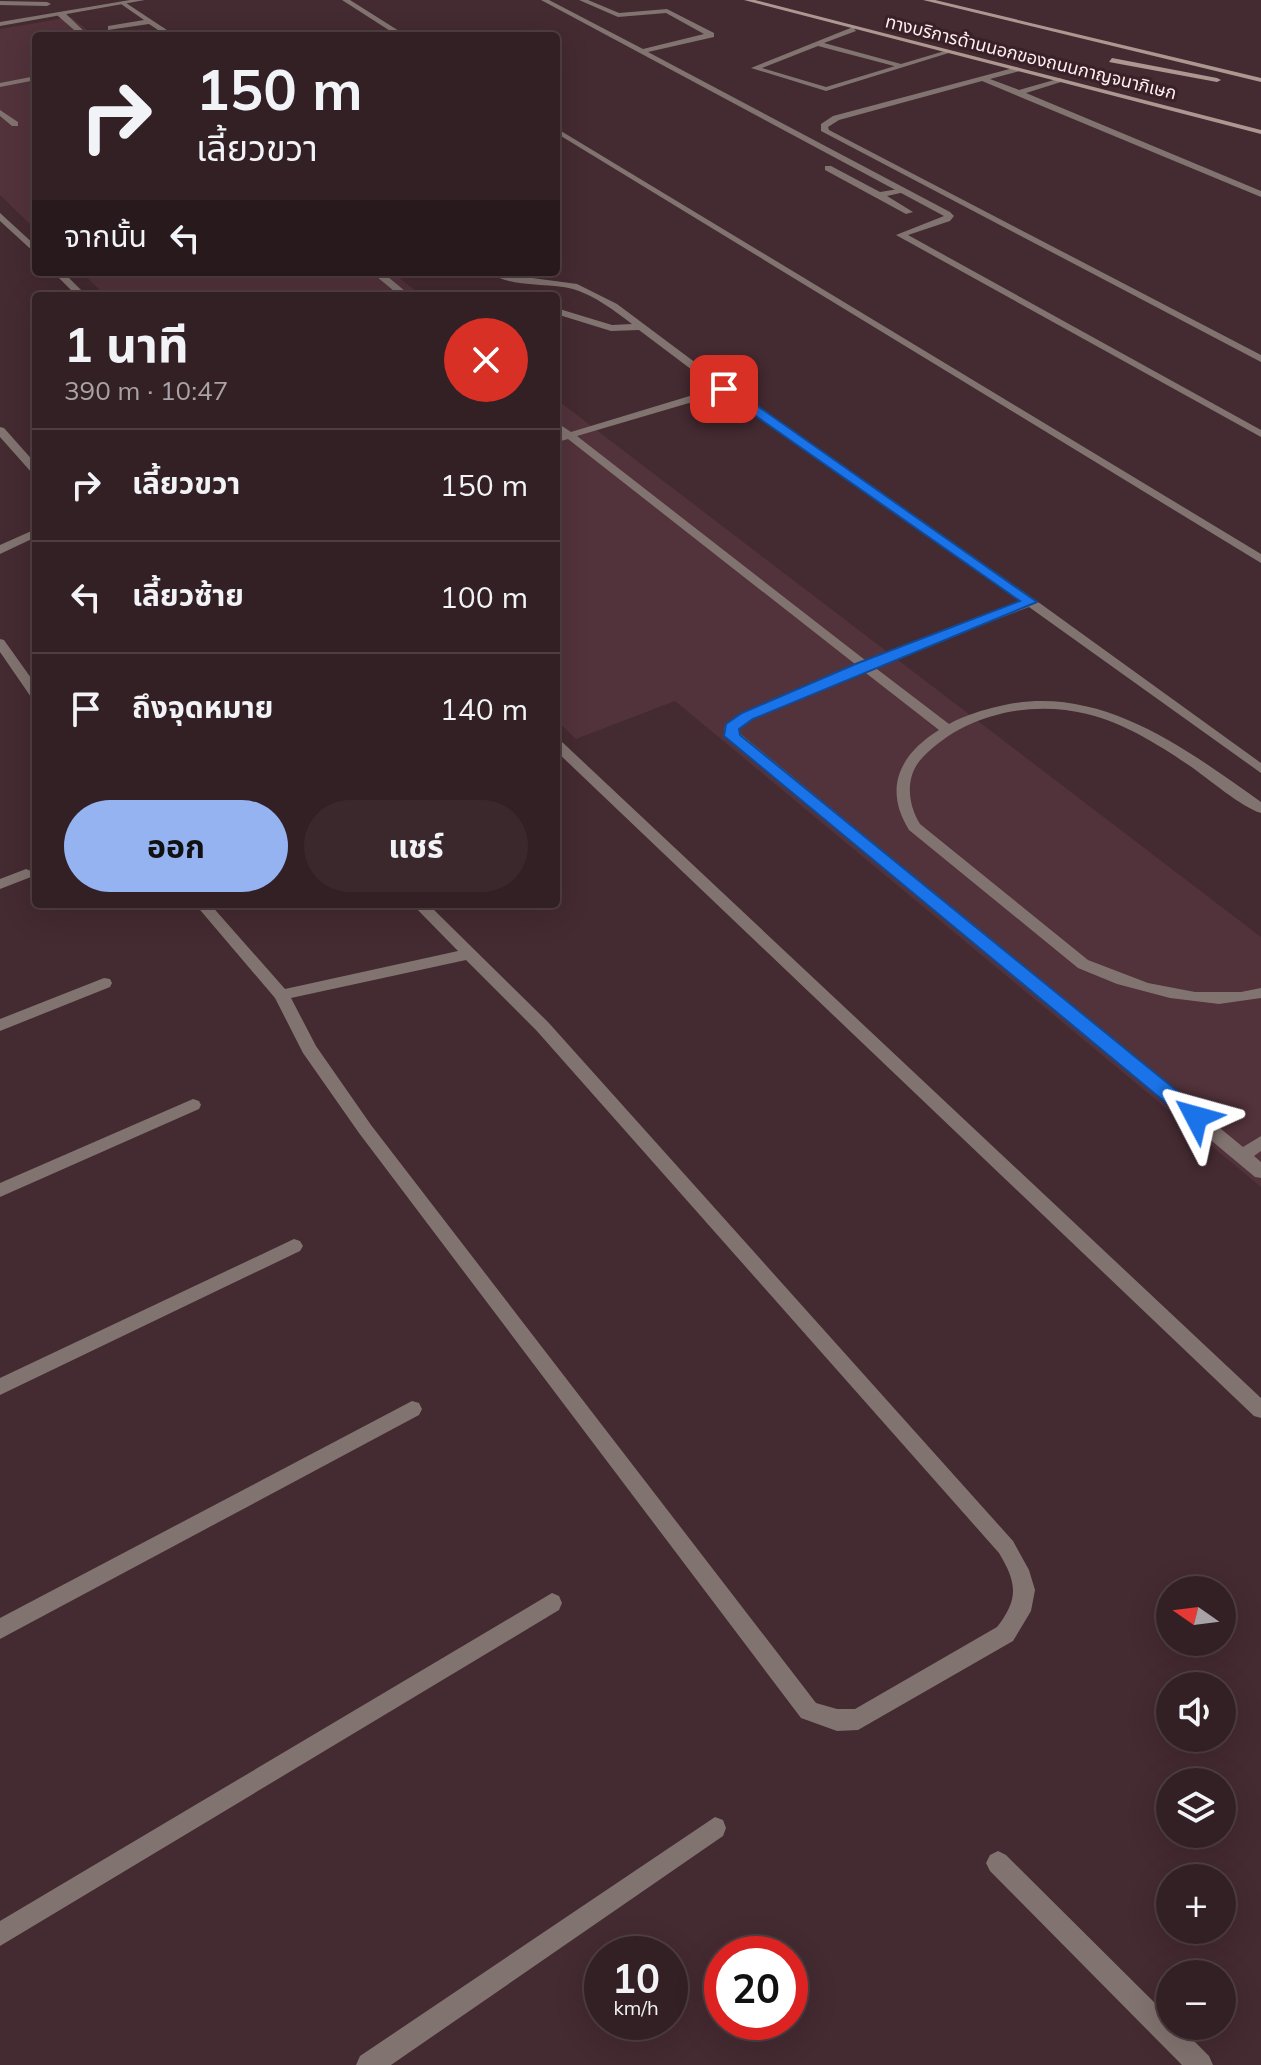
<!DOCTYPE html>
<html lang="th">
<head>
<meta charset="utf-8">
<style>
	body { margin:0; font-family:Mulish,"Noto Sans Thai",sans-serif; background:#3b282d; color:#f1f3f6; height:100vh; display:flex; flex-direction:column; font-size:30px; white-space:nowrap }
	* { box-sizing:border-box; margin:0 }
	p { font-size:26px; color:#a9a3a7 }
	.icon { flex:none; width:44px; height:44px; fill:none; stroke:currentColor; stroke-width:2; stroke-linecap:round; stroke-linejoin:round }
	.map { position:relative; flex:1; overflow:hidden }
	.sheet { position:absolute; left:32px; top:292px; width:528px; height:616px; display:flex; flex-direction:column; background:#332025; border-radius:8px; box-shadow:0 8px 32px #0002,0 0 0 2px #4e3e42 }
	.sheet>* { flex:none }
	.guide { position:absolute; left:32px; top:32px; width:528px; height:244px; border-radius:8px; box-shadow:0 8px 32px #0002,0 0 0 2px #4e3e42; background:#332025; color:#f1f3f6; overflow:hidden }
	.needle { width:52px; rotate:284deg }
	.controls { position:absolute; left:1156px; top:1576px; display:grid; gap:16px }
	.controls a { display:grid; place-items:center; width:80px; height:80px; border-radius:50%; background:#332025; box-shadow:0 8px 32px #0002,0 0 0 2px #4e3e42; font-size:40px }
	.speed { position:absolute; left:584px; top:1936px; display:flex; gap:16px; font-size:40px; font-weight:700; text-align:center }
	.speed>* { display:grid; place-content:center; width:104px; height:104px; border-radius:50%; background:#332025; box-shadow:0 8px 32px #0002,0 0 0 2px #4e3e42; line-height:1 }
	.speed small { font-size:20px; font-weight:400 }
	.speed .limit { border:12px solid #d22; background:#fff; color:#111 }
	.pin { position:absolute; display:grid; place-items:center; width:68px; height:68px; color:#fff; margin:-34px; border-radius:16px; box-shadow:0 4px 12px #0006 }
	.me { position:absolute; width:88px; margin:-44px; rotate:309deg; stroke-linejoin:round; filter:drop-shadow(0 0 6px #0008) }
	.turn { display:flex; align-items:center; gap:28px; height:168px; padding:0 32px; font-size:36px }
	.turn .icon { width:104px; height:104px; stroke-width:2.5 }
	.turn b { display:block; font-size:56px; line-height:68px }
	.then { display:flex; align-items:center; height:76px; padding:0 32px; background:#0003; gap:16px; font-size:30px }
	.round { display:grid; place-items:center; flex:none; width:84px; height:84px; border-radius:42px; background:#3b282d }
	.summary { display:flex; align-items:center; justify-content:space-between; height:136px; padding:0 32px }
	h1 { font-size:48px; font-weight:700; line-height:60px }
	.action { display:flex; gap:16px; margin-top:auto; padding:16px 32px }
	.action a { flex:1; height:92px; border-radius:48px; background:#95b2f1; color:#111; font-size:32px; font-weight:700; line-height:92px; text-align:center }
	.action a+a { background:#3b282d; color:#f1f3f6 }
	ul { padding:0; list-style:none }
	li { display:flex; align-items:center; gap:24px; height:112px; padding:0 32px; border-top:2px solid #4e3e42 }
	li div { flex:1 }
	li b { display:block; font-size:30px }
	li em { font-style:normal }
	.map>svg:first-child { display:block }
	.built { fill:#52323b }
	.lines { fill:none; stroke-linecap:round; stroke-linejoin:round }
	.lane { fill:#81736f; fill-rule:evenodd }
	.street { fill:#81736f; fill-rule:evenodd }
	.secondary { fill:#ac9791; fill-rule:evenodd }
	.route { fill:#1a73e8; stroke:#114b97; stroke-width:2 }
	.labels { text-anchor:middle; dominant-baseline:central; stroke-width:6; stroke-linejoin:round; paint-order:stroke }
	.far-street-label { font-size:18px; fill:#fdeef1; stroke:#3a2027 }
</style>
</head>
<body>
<div class="map">
<svg width="1261" height="2065" viewBox="0 0 1261 2065">
	<rect width="100%" height="100%" fill="#442a31"/>
	<path class="built" d="M 71,17 L 95,36 L 36,36 L 36,230 L 0,195 L 0,29 Z
		M 81,272 L 392,272 L 422,296 L 106,296 Z
		M 556,399 L 1261,937 L 1261,1187 L 675,701 L 576,739 L 556,720 Z"/>
	<g class="lines">
		<path class="lane" d="M 123,1 L 176,36 L 167,36 L 149,24 L 108,30 L 108,26 L 144,20 L 121,4 Z
			M 58,12 L 64,12 L 89,36 L 81,36 L 58,16 Z
			M 853,27 L 856,31 L 824,43 L 901,64 L 948,50 L 952,52 L 826,91 L 751,68 ZM 818,46 L 894,66 L 895,66 L 826,87 L 762,68 Z
			M 36,76 L 36,80 L 0,87 L 0,83 Z
			M 0,110 L 18,122 L 18,126 L 12,126 L 0,116 Z
			M 825,166 L 831,166 L 880,192 L 905,188 L 905,192 L 887,196 L 913,212 L 906,214 L 825,170 Z
			M 371,272 L 382,272 L 411,296 L 400,296 Z
			M 488,272 L 577,284 L 617,304 L 728,387 L 1034,599 L 1261,763 L 1261,773 L 1029,607 L 873,666 L 949,724 C 965,715 983,710 1000,706 C 1099,682 1186,749 1261,802 L 1261,813 C 1241,807 1209,779 1190,766 C 1159,745 1124,723 1087,714 C 1030,700 965,714 923,757 C 905,775 907,803 920,824 L 1088,960 L 1148,983 L 1195,992 L 1241,992 L 1261,988 L 1261,998 L 1219,1004 L 1170,998 L 1117,984 L 1078,968 L 909,830 C 883,788 900,754 939,730 L 862,670 C 820,687 773,703 737,731 L 1243,1147 L 1261,1136 L 1261,1151 L 1254,1156 L 1261,1162 L 1261,1178 L 1255,1177 L 724,734 L 724,728 L 740,716 L 855,664 L 568,439 L 561,441 L 556,439 L 561,434 L 556,430 L 556,422 L 571,432 L 716,388 L 639,330 L 611,331 L 556,314 L 556,308 L 612,325 L 632,324 C 615,311 594,295 573,289 C 545,282 513,289 488,272 ZM 723,393 L 1021,601 L 865,660 L 577,436 Z
			M 998,1851 L 1006,1855 L 1170,2018 L 1170,2026 L 1179,2026 L 1209,2056 L 1213,2065 L 1182,2065 L 990,1871 L 986,1863 L 990,1855 Z"/>
		<path class="street" d="M 130,0 L 145,0 L 0,26 L 0,22 Z
			M 342,0 L 350,0 L 407,36 L 398,36 Z
			M 541,0 L 549,0 L 643,49 L 704,34 L 666,13 L 618,17 L 579,0 L 588,0 L 619,13 L 667,9 L 714,33 L 714,37 L 648,52 L 950,212 L 954,216 L 950,221 L 908,235 L 1261,430 L 1261,437 L 896,235 L 944,216 Z
			M 0,1 L 47,2 L 51,4 L 47,6 L 0,5 Z
			M 1017,67 L 1020,71 L 990,79 L 1019,90 L 1061,78 L 1061,82 L 1026,93 L 1261,191 L 1261,197 L 982,81 L 839,120 L 828,127 L 829,130 L 1261,355 L 1261,362 L 821,131 L 821,124 L 833,116 Z
			M 556,128 L 1261,554 L 1261,563 L 556,133 Z
			M 0,213 L 36,246 L 36,254 L 0,221 Z
			M 53,272 L 63,272 L 87,296 L 77,296 Z
			M 0,427 L 4,428 L 36,464 L 36,474 L 32,473 L 0,437 Z
			M 36,529 L 36,537 L 0,554 L 0,545 Z
			M 0,639 L 4,640 L 36,685 L 36,698 L 31,697 L 0,652 Z
			M 556,740 L 561,741 L 1261,1398 L 1261,1418 L 1254,1416 L 556,751 Z
			M 26,869 L 31,871 L 33,874 L 31,877 L 0,889 L 0,879 Z
			M 195,904 L 210,904 L 285,989 L 458,951 L 412,904 L 428,904 L 548,1022 L 1013,1541 L 1029,1570 L 1035,1590 L 1031,1611 L 1013,1641 L 858,1730 L 837,1731 L 801,1718 L 359,1133 L 303,1053 L 275,998 ZM 466,960 L 536,1030 L 999,1553 C 1017,1583 1019,1599 997,1627 L 855,1709 L 837,1709 L 816,1703 L 371,1125 L 316,1046 L 291,998 Z
			M 104,978 L 110,979 L 112,983 L 110,987 L 0,1031 L 0,1019 Z
			M 193,1099 L 199,1101 L 201,1105 L 199,1109 L 0,1197 L 0,1183 Z
			M 294,1239 L 300,1241 L 303,1246 L 300,1251 L 0,1395 L 0,1378 Z
			M 412,1401 L 419,1403 L 422,1409 L 419,1415 L 0,1639 L 0,1618 Z
			M 552,1593 L 559,1596 L 562,1603 L 559,1610 L 0,1946 L 0,1921 Z
			M 715,1817 L 723,1820 L 726,1828 L 723,1836 L 391,2065 L 356,2065 L 360,2056 Z"/>
		<path class="secondary" d="M 744,0 L 755,0 L 1261,130 L 1261,134 Z
			M 923,0 L 935,0 L 1261,78 L 1261,82 Z
			M 1112,58 L 1217,78 L 1221,80 L 1217,82 L 1109,62 Z"/>
	</g>
	<path class="route" d="M 720,386 L 729,386 L 1037,602 L 753,719 L 739,729 L 740,735 L 1203,1112 L 1203,1122 L 1189,1122 L 724,736 L 726,724 L 742,713 L 858,663 L 1020,601 L 720,391 Z"/>
	<g class="labels">
		<g class="far-street-label">
			<text transform="translate(1031 57) rotate(14)">ทางบริการด้านนอกของถนนกาญจนาภิเษก</text>
		</g>
	</g>
</svg>
<div class="controls">
<a><svg class="needle" viewBox="-14 -14 28 28"><path d="M0-13l5 13h-10z" fill="#e53935"/><path d="M0 13l5-13h-10z" fill="#a9a3a7"/></svg></a>
<a><svg class="icon" aria-label="sound" viewBox="0 0 24 24"><path d="M4 9h4l5-4v14l-5-4H4zM17 9q2 3 0 6"/></svg></a>
<a><svg class="icon" aria-label="layers" viewBox="0 0 24 24"><path d="M12 4l9 5-9 5-9-5zM3 14l9 5 9-5"/></svg></a>
<a>+</a>
<a>−</a>
</div>
<div class="speed"><div>10<small>km/h</small></div><div class="limit">20</div></div>
<div class="pin" style="left:724px;top:389px;background:#d93025"><svg class="icon" aria-label="arrive" viewBox="0 0 24 24"><path d="M6 21V4h12l-3 4 3 4H6"/></svg></div>
<svg class="me" style="left:1196px;top:1117px" viewBox="-20 -20 40 40"><path d="M0-17L14 15 0 8-14 15z" fill="#1a73e8" stroke="#fff" stroke-width="4"/></svg>
<div class="guide">
<div class="turn"><svg class="icon" aria-label="right" viewBox="0 0 24 24"><path d="M7 20v-9h11M14 6l5 5-5 5"/></svg><div><b>150 m</b>เลี้ยวขวา</div></div>
<div class="then">จากนั้น<svg class="icon" aria-label="left" viewBox="0 0 24 24"><path d="M17 20v-9H6M10 6l-5 5 5 5"/></svg></div>
</div>
<section class="sheet">
<div class="summary"><div><h1>1 นาที</h1><p>390 m · 10:47</p></div><a class="round" style="background:#d93025;color:#fff"><svg class="icon" aria-label="close" viewBox="0 0 24 24"><path d="M6 6l12 12M18 6L6 18"/></svg></a></div>
<ul>
<li><svg class="icon" aria-label="right" viewBox="0 0 24 24"><path d="M7 20v-9h11M14 6l5 5-5 5"/></svg><div><b>เลี้ยวขวา</b></div><em>150 m</em></li>
<li><svg class="icon" aria-label="left" viewBox="0 0 24 24"><path d="M17 20v-9H6M10 6l-5 5 5 5"/></svg><div><b>เลี้ยวซ้าย</b></div><em>100 m</em></li>
<li><svg class="icon" aria-label="arrive" viewBox="0 0 24 24"><path d="M6 21V4h12l-3 4 3 4H6"/></svg><div><b>ถึงจุดหมาย</b></div><em>140 m</em></li>
</ul>
<div class="action"><a>ออก</a><a>แชร์</a></div>
</section>
</div>
</body>
</html>
